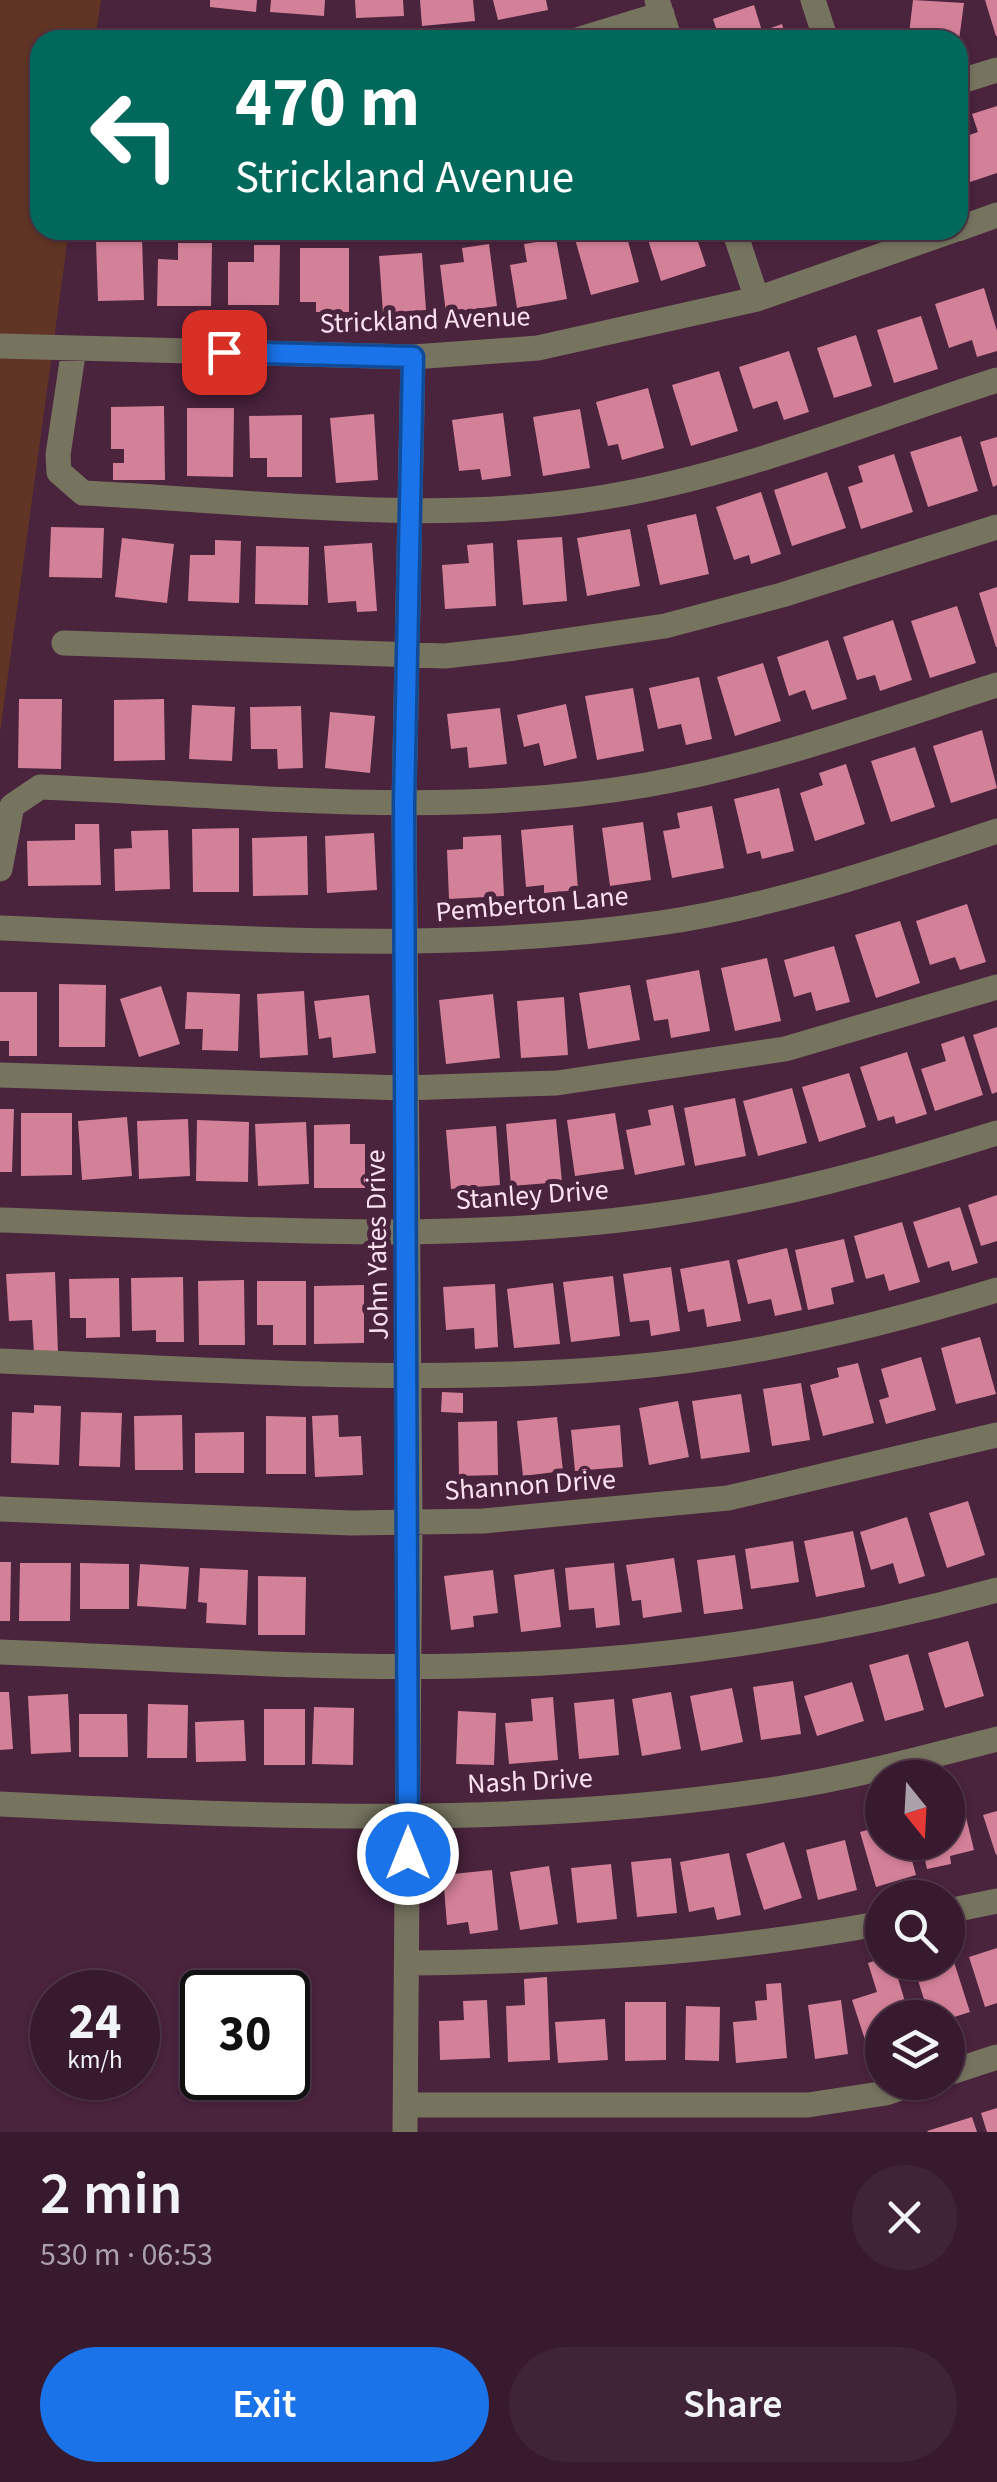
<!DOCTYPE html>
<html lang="en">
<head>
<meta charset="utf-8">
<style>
	body { margin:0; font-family:"Source Sans 3",sans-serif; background:#3f2336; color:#f1f3f6; height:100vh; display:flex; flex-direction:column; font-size:38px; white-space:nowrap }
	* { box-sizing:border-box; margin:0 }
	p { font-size:32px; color:#aba1aa }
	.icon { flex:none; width:55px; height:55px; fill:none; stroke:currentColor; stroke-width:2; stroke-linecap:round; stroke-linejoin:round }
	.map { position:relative; height:2132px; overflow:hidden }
	.side { display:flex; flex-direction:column; background:#381a2e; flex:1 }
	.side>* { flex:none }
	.banner { position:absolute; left:30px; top:30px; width:938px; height:210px; border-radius:30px; box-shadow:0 2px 8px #0004,0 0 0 2px #52384a; background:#00695c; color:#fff; overflow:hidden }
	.needle { width:65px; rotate:162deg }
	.buttons { position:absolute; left:865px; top:1760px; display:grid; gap:20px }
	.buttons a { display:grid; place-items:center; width:100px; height:100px; border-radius:50%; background:#381a2e; box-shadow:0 2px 8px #0004,0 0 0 2px #52384a; font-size:50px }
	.speed { position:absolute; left:30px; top:1970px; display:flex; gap:20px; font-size:50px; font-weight:700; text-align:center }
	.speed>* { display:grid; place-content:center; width:130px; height:130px; border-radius:50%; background:#381a2e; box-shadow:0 2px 8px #0004,0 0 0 2px #52384a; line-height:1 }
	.speed small { font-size:25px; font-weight:400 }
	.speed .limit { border:5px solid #111; border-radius:15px; background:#fff; color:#111 }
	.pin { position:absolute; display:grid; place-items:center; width:85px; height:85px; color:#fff; margin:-42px; border-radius:20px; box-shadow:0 5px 15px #0006 }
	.me { position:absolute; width:110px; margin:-55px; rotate:0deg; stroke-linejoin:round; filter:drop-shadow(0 0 8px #0008) }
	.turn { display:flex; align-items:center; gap:35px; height:210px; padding:0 40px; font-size:45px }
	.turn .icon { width:130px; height:130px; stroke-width:2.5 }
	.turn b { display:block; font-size:70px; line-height:85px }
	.round { display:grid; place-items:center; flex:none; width:105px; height:105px; border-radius:52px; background:#3f2336 }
	.overview { display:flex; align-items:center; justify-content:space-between; height:170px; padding:0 40px }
	h1 { font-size:60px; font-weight:600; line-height:75px }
	.button { display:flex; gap:20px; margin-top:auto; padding:20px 40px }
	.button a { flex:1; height:115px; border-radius:60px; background:#1a73e8; color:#fff; font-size:40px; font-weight:600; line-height:115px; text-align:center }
	.button a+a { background:#3f2336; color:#f1f3f6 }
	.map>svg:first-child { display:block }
	.green { fill:#603525 }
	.building { fill:#d38198 }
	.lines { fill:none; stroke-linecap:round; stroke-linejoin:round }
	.minor { stroke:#76745f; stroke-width:25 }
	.route-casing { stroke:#114b97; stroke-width:25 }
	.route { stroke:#1a73e8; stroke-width:18 }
	.labels { text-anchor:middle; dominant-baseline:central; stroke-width:10; stroke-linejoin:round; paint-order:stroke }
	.street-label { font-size:28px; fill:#fce2f1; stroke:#4a233d }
</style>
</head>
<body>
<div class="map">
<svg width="997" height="2132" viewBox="0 0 997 2132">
	<rect width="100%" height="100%" fill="#4a233d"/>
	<path class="green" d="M 0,0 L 101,0 L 95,40 L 40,40 L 40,230 L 69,230 L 0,733 Z
		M 188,2005 L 202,2006 L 202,2078 L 288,2078 L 288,2009 L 308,2010 L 305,2088 L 185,2083 Z"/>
	<path class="building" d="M 210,0 L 257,0 L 256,12 L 210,7 Z
		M 271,0 L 325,0 L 324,16 L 270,12 Z
		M 355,0 L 403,0 L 404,16 L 356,18 Z
		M 420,0 L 473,0 L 475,21 L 422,26 Z
		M 493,0 L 546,0 L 548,10 L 498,20 Z
		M 913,0 L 964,3 L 959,40 L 909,34 Z
		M 985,0 L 997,0 L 997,36 L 996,36 Z
		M 754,5 L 762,31 L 782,24 L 787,40 L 720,40 L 713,19 Z
		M 997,106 L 997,173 L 967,183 L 958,139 L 978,132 L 972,114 Z
		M 609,230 L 625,230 L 639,282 L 591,295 L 575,239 Z
		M 645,230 L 694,230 L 706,266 L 661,281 Z
		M 142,238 L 144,300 L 98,301 L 96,240 Z
		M 556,239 L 567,299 L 517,308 L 510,265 L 527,262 L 524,244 Z
		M 178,243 L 212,243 L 211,306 L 157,306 L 158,259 L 178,260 Z
		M 489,244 L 497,306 L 446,313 L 440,265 L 464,262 L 462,248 Z
		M 254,245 L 280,245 L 279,305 L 228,305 L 228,262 L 254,262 Z
		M 300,248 L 349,248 L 349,312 L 316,312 L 316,302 L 300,302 Z
		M 422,253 L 426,310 L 383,313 L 379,256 Z
		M 984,288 L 997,331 L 997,351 L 977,357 L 972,340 L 949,348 L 935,304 Z
		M 921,316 L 938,369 L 894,383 L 877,330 Z
		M 856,335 L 872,386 L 834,398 L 817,348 Z
		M 789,351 L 809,412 L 784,420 L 777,401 L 753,409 L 739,367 Z
		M 719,371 L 738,431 L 691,446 L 672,385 Z
		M 648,388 L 664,448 L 622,460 L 618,444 L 608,446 L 596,402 Z
		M 164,406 L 165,480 L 113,480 L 113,463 L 124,463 L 124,449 L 111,449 L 111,407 Z
		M 187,408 L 234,408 L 233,477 L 187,476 Z
		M 580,409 L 590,468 L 543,476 L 533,417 Z
		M 503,413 L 511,476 L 482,480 L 480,469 L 459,471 L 452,420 Z
		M 374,414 L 378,480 L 336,483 L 330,418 Z
		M 302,415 L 302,477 L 267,477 L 267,458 L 250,458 L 249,416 Z
		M 961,436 L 978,491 L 928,507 L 910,452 Z
		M 997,437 L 997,485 L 993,487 L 980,442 Z
		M 894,454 L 913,512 L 861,529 L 848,487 L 863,482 L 858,466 Z
		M 827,472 L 846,528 L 792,546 L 774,490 Z
		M 761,492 L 781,554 L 751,564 L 749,555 L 734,560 L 716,507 Z
		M 696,514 L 709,574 L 660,585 L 647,525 Z
		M 51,527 L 104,528 L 102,578 L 49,577 Z
		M 630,529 L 640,586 L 587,596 L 577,538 Z
		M 562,537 L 567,601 L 523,605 L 517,540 Z
		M 122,538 L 174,544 L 167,603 L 115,597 Z
		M 215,540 L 241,541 L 239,603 L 188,601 L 190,555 L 215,555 Z
		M 372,543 L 377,611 L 357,612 L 356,601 L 328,603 L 324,546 Z
		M 493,543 L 496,606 L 445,609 L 442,565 L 469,563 L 467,545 Z
		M 256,546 L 309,547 L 308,605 L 255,604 Z
		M 997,587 L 997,647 L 996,647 L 979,593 Z
		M 957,606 L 976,663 L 930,678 L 911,621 Z
		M 893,620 L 912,680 L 880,691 L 875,675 L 857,680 L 843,637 Z
		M 828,640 L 847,699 L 812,710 L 805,690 L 789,696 L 777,657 Z
		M 763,663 L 781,721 L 735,736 L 717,677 Z
		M 699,677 L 712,739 L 686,745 L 681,724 L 658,729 L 649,688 Z
		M 633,688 L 644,751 L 597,760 L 585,696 Z
		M 19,699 L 62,699 L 61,769 L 18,768 Z
		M 164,699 L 165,760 L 114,761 L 114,700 Z
		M 566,704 L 577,758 L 544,766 L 539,743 L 524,747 L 517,715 Z
		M 192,705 L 235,707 L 232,761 L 189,759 Z
		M 301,706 L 303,768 L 278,769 L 277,749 L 251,749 L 250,707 Z
		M 500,708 L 507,764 L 469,768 L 467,747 L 451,749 L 447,714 Z
		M 330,712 L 375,716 L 370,773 L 325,768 Z
		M 982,730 L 997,788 L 951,803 L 933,746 Z
		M 915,747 L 935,807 L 891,822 L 871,761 Z
		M 846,764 L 865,824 L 815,841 L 800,793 L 823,785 L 819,773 Z
		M 779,788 L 794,851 L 762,859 L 760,851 L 747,854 L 734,799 Z
		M 712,806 L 724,868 L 672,878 L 663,831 L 680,828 L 677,813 Z
		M 643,822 L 651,880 L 610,886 L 602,828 Z
		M 75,824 L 99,824 L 101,885 L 28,886 L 27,841 L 75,840 Z
		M 573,825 L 578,890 L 544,893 L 544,885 L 526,887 L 521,830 Z
		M 239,828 L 239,892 L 193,892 L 192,829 Z
		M 168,830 L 170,889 L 115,891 L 114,849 L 132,848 L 131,831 Z
		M 374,833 L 377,890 L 327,893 L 325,836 Z
		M 501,835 L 504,896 L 449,899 L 447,850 L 463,849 L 463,837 Z
		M 307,836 L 308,895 L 253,896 L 252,838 Z
		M 967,904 L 986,962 L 960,970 L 955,957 L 930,965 L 916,921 Z
		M 900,921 L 920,983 L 876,998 L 855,935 Z
		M 834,946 L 850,1002 L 816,1011 L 811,992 L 794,997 L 784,960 Z
		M 767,958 L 781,1021 L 735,1031 L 721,968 Z
		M 699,970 L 710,1031 L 671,1038 L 668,1019 L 654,1021 L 646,980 Z
		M 59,984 L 106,985 L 105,1047 L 59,1047 Z
		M 630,985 L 640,1040 L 588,1049 L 579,993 Z
		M 161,986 L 180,1044 L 139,1057 L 120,999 Z
		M 304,991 L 308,1055 L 260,1058 L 257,994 Z
		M 0,992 L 37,992 L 37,1056 L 9,1056 L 9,1041 L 0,1041 Z
		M 187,992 L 240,994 L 238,1051 L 202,1050 L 203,1029 L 185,1029 Z
		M 493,994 L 500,1058 L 446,1064 L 439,1000 Z
		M 369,995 L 376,1053 L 333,1058 L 331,1037 L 319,1039 L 314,1001 Z
		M 564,997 L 568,1055 L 521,1058 L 517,1001 Z
		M 997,1027 L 997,1092 L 992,1094 L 973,1035 Z
		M 964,1036 L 983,1095 L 935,1111 L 921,1069 L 946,1061 L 941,1044 Z
		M 907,1052 L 927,1114 L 896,1124 L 894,1116 L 878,1121 L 860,1067 Z
		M 849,1073 L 866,1127 L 819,1142 L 802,1087 Z
		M 792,1088 L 807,1143 L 758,1156 L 743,1101 Z
		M 735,1098 L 746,1156 L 695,1166 L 684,1108 Z
		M 673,1105 L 685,1165 L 635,1175 L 626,1130 L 651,1125 L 648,1110 Z
		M 0,1109 L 14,1109 L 12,1172 L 0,1172 Z
		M 21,1113 L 72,1113 L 72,1175 L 21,1176 Z
		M 615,1113 L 624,1169 L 575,1176 L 567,1120 Z
		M 127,1117 L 132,1176 L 82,1180 L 78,1121 Z
		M 188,1119 L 190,1176 L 139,1179 L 137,1121 Z
		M 556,1119 L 562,1182 L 511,1186 L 506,1124 Z
		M 197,1120 L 249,1122 L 248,1182 L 196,1181 Z
		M 306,1122 L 309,1184 L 258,1186 L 255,1124 Z
		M 350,1124 L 350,1144 L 365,1144 L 365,1188 L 314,1188 L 314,1125 Z
		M 496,1126 L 500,1185 L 451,1189 L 446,1130 Z
		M 997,1195 L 997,1241 L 981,1246 L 968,1205 Z
		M 960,1207 L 978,1263 L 952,1271 L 949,1261 L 928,1268 L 913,1222 Z
		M 902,1222 L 920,1282 L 889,1291 L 884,1274 L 866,1279 L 854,1236 Z
		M 844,1239 L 854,1282 L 831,1288 L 834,1304 L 808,1310 L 795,1250 Z
		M 787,1248 L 802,1310 L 775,1316 L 771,1299 L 748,1304 L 737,1260 Z
		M 729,1260 L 741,1321 L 707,1327 L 704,1309 L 688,1312 L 680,1269 Z
		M 671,1267 L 680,1331 L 651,1336 L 649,1320 L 630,1322 L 623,1274 Z
		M 55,1272 L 58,1352 L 34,1354 L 32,1320 L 9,1321 L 6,1274 Z
		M 613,1276 L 620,1336 L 571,1342 L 563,1282 Z
		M 183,1277 L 184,1342 L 156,1342 L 156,1330 L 132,1331 L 131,1278 Z
		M 119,1278 L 120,1337 L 86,1338 L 86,1318 L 70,1318 L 69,1279 Z
		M 244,1280 L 245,1345 L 199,1345 L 198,1281 Z
		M 257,1281 L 306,1281 L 306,1345 L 273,1345 L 273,1325 L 257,1325 Z
		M 553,1283 L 560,1344 L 514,1348 L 507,1289 Z
		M 495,1284 L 498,1347 L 475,1349 L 474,1328 L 446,1330 L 443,1287 Z
		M 364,1285 L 364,1343 L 314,1344 L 314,1286 Z
		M 980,1337 L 996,1394 L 956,1404 L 941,1348 Z
		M 921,1357 L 936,1410 L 886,1424 L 879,1400 L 889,1397 L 881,1369 Z
		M 858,1363 L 874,1423 L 823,1436 L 810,1385 L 839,1377 L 837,1368 Z
		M 801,1383 L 810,1440 L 772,1446 L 763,1389 Z
		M 442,1392 L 463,1393 L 463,1413 L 441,1412 Z
		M 741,1394 L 750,1452 L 701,1459 L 692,1401 Z
		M 678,1401 L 689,1457 L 649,1465 L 639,1408 Z
		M 34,1405 L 61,1406 L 59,1465 L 11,1463 L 12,1412 L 34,1413 Z
		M 81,1412 L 122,1413 L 120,1467 L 79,1466 Z
		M 182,1415 L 183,1470 L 135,1470 L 134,1416 Z
		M 338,1415 L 339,1437 L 361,1436 L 363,1475 L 315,1477 L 312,1416 Z
		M 266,1416 L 306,1417 L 306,1474 L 266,1474 Z
		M 557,1417 L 563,1471 L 523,1476 L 517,1421 Z
		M 497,1421 L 498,1475 L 459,1476 L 458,1422 Z
		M 620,1425 L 623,1467 L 575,1471 L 571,1430 Z
		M 244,1432 L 244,1473 L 195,1473 L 195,1433 Z
		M 968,1501 L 985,1555 L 947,1568 L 929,1513 Z
		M 907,1517 L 925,1576 L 899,1584 L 893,1563 L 871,1570 L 860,1532 Z
		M 853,1531 L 865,1587 L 816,1597 L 804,1541 Z
		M 793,1541 L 799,1582 L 751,1589 L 745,1549 Z
		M 735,1555 L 743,1609 L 704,1614 L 697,1560 Z
		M 674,1558 L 682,1612 L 643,1618 L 641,1600 L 632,1601 L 626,1565 Z
		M 0,1562 L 11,1562 L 10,1621 L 0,1621 Z
		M 20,1563 L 71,1563 L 70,1621 L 19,1621 Z
		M 80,1563 L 129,1564 L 129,1609 L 80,1609 Z
		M 614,1563 L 620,1625 L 596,1628 L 594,1608 L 569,1610 L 565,1568 Z
		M 140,1564 L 189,1567 L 186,1609 L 137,1606 Z
		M 200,1568 L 248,1570 L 246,1625 L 206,1623 L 207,1603 L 198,1602 Z
		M 554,1569 L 561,1627 L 521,1632 L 514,1575 Z
		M 493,1570 L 498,1613 L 473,1616 L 474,1627 L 451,1630 L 444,1576 Z
		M 258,1576 L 306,1577 L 305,1635 L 258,1635 Z
		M 968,1641 L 984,1696 L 945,1708 L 928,1653 Z
		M 908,1654 L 924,1710 L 885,1721 L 869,1665 Z
		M 793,1681 L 801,1734 L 761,1740 L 753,1687 Z
		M 852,1682 L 864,1721 L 817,1736 L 804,1696 Z
		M 732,1688 L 743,1742 L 701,1751 L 690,1696 Z
		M 0,1692 L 9,1692 L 13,1749 L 0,1750 Z
		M 671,1692 L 681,1749 L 642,1756 L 632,1699 Z
		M 68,1694 L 71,1752 L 31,1754 L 28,1696 Z
		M 553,1697 L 558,1760 L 509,1764 L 505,1723 L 533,1721 L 531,1699 Z
		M 614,1699 L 619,1755 L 579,1759 L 574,1703 Z
		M 148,1704 L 188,1705 L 187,1758 L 147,1758 Z
		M 314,1707 L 354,1708 L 353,1765 L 312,1764 Z
		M 264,1709 L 305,1709 L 305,1765 L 264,1765 Z
		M 458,1711 L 496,1713 L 494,1765 L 456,1764 Z
		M 79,1714 L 127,1714 L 128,1757 L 79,1757 Z
		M 244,1720 L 246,1761 L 196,1762 L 195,1722 Z
		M 964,1809 L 974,1850 L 950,1856 L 951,1864 L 927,1869 L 921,1842 L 948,1842 L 948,1813 Z
		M 997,1811 L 997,1854 L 996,1855 L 983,1815 Z
		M 882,1826 L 882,1842 L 907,1842 L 916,1875 L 876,1887 L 860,1832 Z
		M 845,1840 L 857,1890 L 818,1900 L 806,1850 Z
		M 784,1842 L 802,1898 L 764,1910 L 746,1854 Z
		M 729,1853 L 741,1915 L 717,1920 L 714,1907 L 689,1912 L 680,1862 Z
		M 671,1858 L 677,1913 L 637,1917 L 631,1862 Z
		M 611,1864 L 617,1919 L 577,1923 L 571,1868 Z
		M 549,1866 L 558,1924 L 520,1930 L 510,1872 Z
		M 492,1870 L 498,1930 L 470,1934 L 468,1922 L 447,1925 L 443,1875 Z
		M 997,1948 L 997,2003 L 985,2007 L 969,1957 Z
		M 882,1958 L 882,1962 L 893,1962 L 910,2018 L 882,2018 L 882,2041 L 867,2046 L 852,2000 L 877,1992 L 868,1963 Z
		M 953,1959 L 970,2012 L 948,2019 L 930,2018 L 915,1971 Z
		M 547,1977 L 550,2060 L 508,2062 L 506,2006 L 525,2005 L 524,1979 Z
		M 781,1983 L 787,2058 L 736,2063 L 733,2022 L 757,2020 L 755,2001 L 767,2000 L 766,1984 Z
		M 487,2000 L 490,2058 L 440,2060 L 439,2021 L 464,2020 L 463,2001 Z
		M 841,2000 L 848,2054 L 815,2059 L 808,2005 Z
		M 625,2002 L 666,2002 L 666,2060 L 625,2061 Z
		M 686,2006 L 720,2007 L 719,2061 L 685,2060 Z
		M 605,2019 L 608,2060 L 558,2063 L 555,2022 Z
		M 997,2108 L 997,2132 L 987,2132 L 981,2113 Z
		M 972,2117 L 977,2132 L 928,2132 L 927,2131 Z"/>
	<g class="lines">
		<path class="minor" d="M 657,0 L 670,40
			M 813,0 L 826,40
			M 577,40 L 662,14
			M 958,82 L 997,70
			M 958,229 L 997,215
			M 734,230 L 757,299
			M 0,346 L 413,357 L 538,348 L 757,299 L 954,230
			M 74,348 L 58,455 L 59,472 L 83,493 C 254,501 435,526 605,497 C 738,475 869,421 997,380
			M 64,643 L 445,656 L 515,648 L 665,626 L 782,595 L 997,527
			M 0,869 L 12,806 L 40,787 C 240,795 447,819 646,785 C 766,764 881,722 997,685
			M 0,928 C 221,937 441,955 660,923 C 775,906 887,868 997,831
			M 0,1075 L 405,1088 L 557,1083 L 785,1049 L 997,987
			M 0,1220 C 216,1227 436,1245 651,1216 C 775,1199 879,1170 997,1133
			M 0,1361 C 206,1369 414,1385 620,1368 C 746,1358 876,1327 997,1290
			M 0,1509 L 351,1523 L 483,1521 L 728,1498 L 997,1435
			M 0,1652 C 164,1658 330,1671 494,1665 C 664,1660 833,1635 997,1590
			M 0,1804 C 261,1817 523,1829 782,1788 C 854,1777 926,1757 997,1739
			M 948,1911 L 997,1901
			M 407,1963 C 567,1961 725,1953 882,1923
			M 948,2073 L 997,2057
			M 406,2105 L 808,2105 L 886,2093 L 918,2082
			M 405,2132 L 410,1522 L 404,803 L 413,357"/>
	</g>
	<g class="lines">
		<g class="route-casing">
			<path id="route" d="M 224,352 L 413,357 L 404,803 L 408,1854"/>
		</g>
		<use href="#route" class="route"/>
	</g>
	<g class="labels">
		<g class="street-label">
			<text transform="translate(425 320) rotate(-2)">Strickland Avenue</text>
			<text transform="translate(532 904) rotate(-5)">Pemberton Lane</text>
			<text transform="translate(532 1195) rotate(-4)">Stanley Drive</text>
			<text transform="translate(377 1245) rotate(-91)">John Yates Drive</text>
			<text transform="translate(530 1485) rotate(-4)">Shannon Drive</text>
			<text transform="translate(530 1781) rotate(-3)">Nash Drive</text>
		</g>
	</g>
</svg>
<div class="buttons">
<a><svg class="needle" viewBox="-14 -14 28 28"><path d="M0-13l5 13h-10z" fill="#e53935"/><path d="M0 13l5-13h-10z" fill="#aba1aa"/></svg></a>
<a><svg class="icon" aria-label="search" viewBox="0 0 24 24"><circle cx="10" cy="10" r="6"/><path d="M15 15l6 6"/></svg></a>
<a><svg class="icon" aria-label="layers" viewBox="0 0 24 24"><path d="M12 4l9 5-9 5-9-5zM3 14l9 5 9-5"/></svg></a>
</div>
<div class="speed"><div>24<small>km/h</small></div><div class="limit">30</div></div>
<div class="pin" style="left:224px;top:352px;background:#d93025"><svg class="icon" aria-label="arrive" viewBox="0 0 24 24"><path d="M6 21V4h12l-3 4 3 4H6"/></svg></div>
<svg class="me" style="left:408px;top:1854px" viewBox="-20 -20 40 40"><circle r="17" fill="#1a73e8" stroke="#fff" stroke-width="3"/><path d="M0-11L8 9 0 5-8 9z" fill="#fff"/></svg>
<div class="banner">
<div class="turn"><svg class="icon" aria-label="left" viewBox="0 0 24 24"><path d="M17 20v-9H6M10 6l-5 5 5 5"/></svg><div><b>470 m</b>Strickland Avenue</div></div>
</div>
</div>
<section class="side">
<div class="overview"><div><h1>2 min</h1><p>530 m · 06:53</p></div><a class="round"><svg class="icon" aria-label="close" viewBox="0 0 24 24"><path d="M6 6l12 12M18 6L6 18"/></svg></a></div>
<div class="button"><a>Exit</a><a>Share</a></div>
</section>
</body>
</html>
